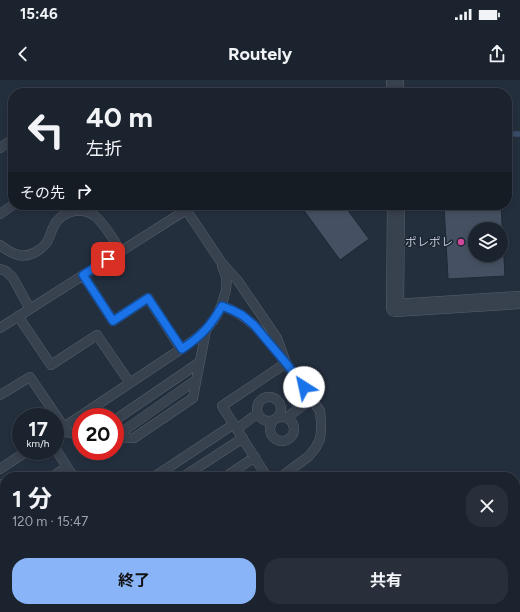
<!DOCTYPE html>
<html lang="ja">
<head>
<meta charset="utf-8">
<style>
	body { margin:0; font-family:Figtree,"Noto Sans JP",sans-serif; background:#282f3a; color:#f1f3f6; height:100vh; display:flex; flex-direction:column; font-size:15px; white-space:nowrap }
	* { box-sizing:border-box; margin:0 }
	p { font-size:13px; color:#a0a4aa }
	.icon { flex:none; width:22px; height:22px; fill:none; stroke:currentColor; stroke-width:2; stroke-linecap:round; stroke-linejoin:round }
	.map { position:relative; flex:1; overflow:hidden }
	.sheet { position:absolute; left:0px; top:392px; width:520px; height:140px; display:flex; flex-direction:column; background:#1b232e; border-radius:16px 16px 0 0; box-shadow:0 2px 6px #0003,0 0 0 1px #39404a }
	.sheet>* { flex:none }
	.top-card { position:absolute; left:8px; top:8px; width:504px; height:122px; border-radius:16px; box-shadow:0 2px 6px #0003,0 0 0 1px #39404a; background:#1b232e; color:#f1f3f6; overflow:hidden }
	.controls { position:absolute; left:468px; top:142px; display:grid; gap:8px }
	.controls a { display:grid; place-items:center; width:40px; height:40px; border-radius:50%; background:#1b232e; box-shadow:0 2px 6px #0003,0 0 0 1px #39404a; font-size:20px }
	.speed { position:absolute; left:12px; top:328px; display:flex; gap:8px; font-size:20px; font-weight:700; text-align:center }
	.speed>* { display:grid; place-content:center; width:52px; height:52px; border-radius:50%; background:#1b232e; box-shadow:0 2px 6px #0003,0 0 0 1px #39404a; line-height:1 }
	.speed small { font-size:10px; font-weight:400 }
	.speed .limit { border:6px solid #d22; background:#fff; color:#111 }
	.pin { position:absolute; display:grid; place-items:center; width:34px; height:34px; color:#fff; margin:-17px; border-radius:8px; box-shadow:0 2px 6px #0006 }
	.me { position:absolute; width:44px; margin:-22px; rotate:325deg; stroke-linejoin:round; filter:drop-shadow(0 0 3px #0008) }
	.turn { display:flex; align-items:center; gap:14px; height:84px; padding:0 12px; font-size:18px }
	.turn .icon { width:52px; height:52px; stroke-width:2.5 }
	.turn b { display:block; font-size:28px; line-height:34px }
	.then { display:flex; align-items:center; height:38px; padding:0 12px; background:#0003; gap:8px; font-size:15px }
	.round { display:grid; place-items:center; flex:none; width:42px; height:42px; border-radius:16px; background:#282f3a }
	.overview { display:flex; align-items:center; justify-content:space-between; height:68px; padding:0 12px }
	h1 { font-size:24px; font-weight:700; line-height:30px }
	.button { display:flex; gap:8px; margin-top:auto; padding:8px 12px }
	.button a { flex:1; height:46px; border-radius:16px; background:#8ab4f8; color:#111; font-size:16px; font-weight:700; line-height:46px; text-align:center }
	.button a+a { background:#282f3a; color:#f1f3f6 }
	.status { display:flex; justify-content:space-between; align-items:center; height:28px; padding:0 20px; background:#1b232e; direction:ltr }
	.status svg { height:11px; fill:currentColor }
	header { display:flex; justify-content:space-between; align-items:center; height:52px; padding:0 12px; background:#1b232e; font-size:18px; font-weight:700 }
	.map>svg:first-child { display:block }
	.lines { fill:none; stroke-linecap:round; stroke-linejoin:round }
	.stream { stroke:#394c67; stroke-width:5.5 }
	.building { fill:#455162; stroke:#1f2835; fill-rule:evenodd }
	.lane-casing { stroke:#565f6c; stroke-width:10 }
	.street-casing { stroke:#565f6c; stroke-width:18 }
	.lane { stroke:#38414e; stroke-width:9 }
	.street { stroke:#38414e; stroke-width:17 }
	.route-casing { stroke:#114b97; stroke-width:10 }
	.route { stroke:#1a73e8; stroke-width:7 }
	.hotel-dot { fill:#d1479c; stroke:#1d2633; stroke-width:1.5 }
	.labels { text-anchor:middle; dominant-baseline:central; stroke-width:3; stroke-linejoin:round; paint-order:stroke }
	.poi-label { font-size:12px; fill:#b4bcc9; stroke:#1d2633; text-anchor:end }
</style>
</head>
<body>
<div class="status"><b>15:46</b><svg viewBox="0 0 49 12"><path d="M0 12V9h3v3zM5 12V6h3v6zM10 12V3h3v9zM15 12V0h3v12zM26 1h20v11H26zM47 4h2v5h-2z"/></svg></div>
<header><svg class="icon" aria-label="back" viewBox="0 0 24 24"><path d="M15 5l-7 7 7 7"/></svg>Routely<svg class="icon" aria-label="share" viewBox="0 0 24 24"><path d="M12 15V3M7 8l5-5 5 5M5 13v7h14v-7"/></svg></header>
<div class="map">
<svg width="520" height="532" viewBox="0 0 520 532">
	<rect width="100%" height="100%" fill="#242f3e"/>
	<g class="lines">
		<path class="stream" d="M 507,54 L 520,54"/>
	</g>
	<path class="building" d="M 300,125 L 344,125 L 369,159 L 340,180 Z
		M 444,125 L 501,125 L 505,196 L 448,199 ZM 475,149 L 501,149 L 501,175 L 475,175 Z"/>
	<g class="lines">
		<g class="lane-casing">
			<path id="lane" d="M 0,68 L 13,59
				M 183,125 L 221,182 L 238,201 L 277,258 L 286,283 L 320,331 L 321,341 L 321,351 L 320,359 L 316,367 L 309,376 L 281,397
				M 0,134 L 13,125
				M 0,165 C 13,175 24,180 39,170 C 43,167 47,163 49,158 C 51,153 53,146 57,141 C 66,130 83,127 95,136 C 106,145 113,160 121,171
				M 0,189 L 6,191 L 13,198 L 30,229
				M 83,195 L 113,241 L 148,218 L 181,269
				M 222,226 C 252,236 267,259 286,283 L 222,326 L 267,397
				M 18,236 L 51,285 L 97,255 L 130,303
				M 0,248 L 186,130
				M 0,315 L 30,297 L 64,347
				M257 329a12 12 0 1 1 24 0a12 12 0 1 1-24 0Z
				M270 349a12 12 0 1 1 24 0a12 12 0 1 1-24 0Z
				M 286,338 L 312,319
				M 115,340 L 200,282
				M 237,349 L 258,333
				M 57,351 L 81,354
				M 55,353 L 181,269 C 202,255 218,242 224,217 C 226,212 227,204 226,198 C 226,194 223,190 222,186
				M 115,357 L 134,358 L 193,318 L 206,250
				M 115,357 L 196,300
				M 67,387 L 74,397
				M 0,389 L 27,371
				M 52,397 L 67,387 L 55,368
				M 154,397 L 234,344
				M 183,397 L 243,358
				M 225,397 L 255,377
				M 0,404 L 5,411"/>
		</g>
		<g class="street-casing">
			<path id="street" d="M 395,0 L 395,13
				M 396,125 L 395,228 L 520,220"/>
		</g>
		<use href="#lane" class="lane"/>
		<use href="#street" class="street"/>
	</g>
	<g class="lines">
		<g class="route-casing">
			<path id="route" d="M 108,179 L 83,195 L 113,241 L 148,218 L 182,269 C 201,256 210,247 222,226 L 232,230 L 242,235 L 254,245 L 286,283 L 304,307"/>
		</g>
		<use href="#route" class="route"/>
	</g>
	<circle class="hotel-dot" cx="461" cy="162" r="4"/>
	<g class="labels">
		<g class="poi-label">
			<text x="453" y="162">ポレポレ</text>
		</g>
	</g>
</svg>
<div class="controls">
<a><svg class="icon" aria-label="layers" viewBox="0 0 24 24"><path d="M12 4l9 5-9 5-9-5zM3 14l9 5 9-5"/></svg></a>
</div>
<div class="speed"><div>17<small>km/h</small></div><div class="limit">20</div></div>
<div class="pin" style="left:108px;top:179px;background:#d93025"><svg class="icon" aria-label="arrive" viewBox="0 0 24 24"><path d="M6 21V4h12l-3 4 3 4H6"/></svg></div>
<svg class="me" style="left:304px;top:307px" viewBox="-20 -20 40 40"><circle r="19" fill="#fff"/><path d="M0-13L10 11 0 6-10 11z" fill="#1a73e8"/></svg>
<div class="top-card">
<div class="turn"><svg class="icon" aria-label="left" viewBox="0 0 24 24"><path d="M17 20v-9H6M10 6l-5 5 5 5"/></svg><div><b>40 m</b>左折</div></div>
<div class="then">その先<svg class="icon" aria-label="right" viewBox="0 0 24 24"><path d="M7 20v-9h11M14 6l5 5-5 5"/></svg></div>
</div>
<section class="sheet">
<div class="overview"><div><h1>1 分</h1><p>120 m · 15:47</p></div><a class="round"><svg class="icon" aria-label="close" viewBox="0 0 24 24"><path d="M6 6l12 12M18 6L6 18"/></svg></a></div>
<div class="button"><a>終了</a><a>共有</a></div>
</section>
</div>
</body>
</html>
